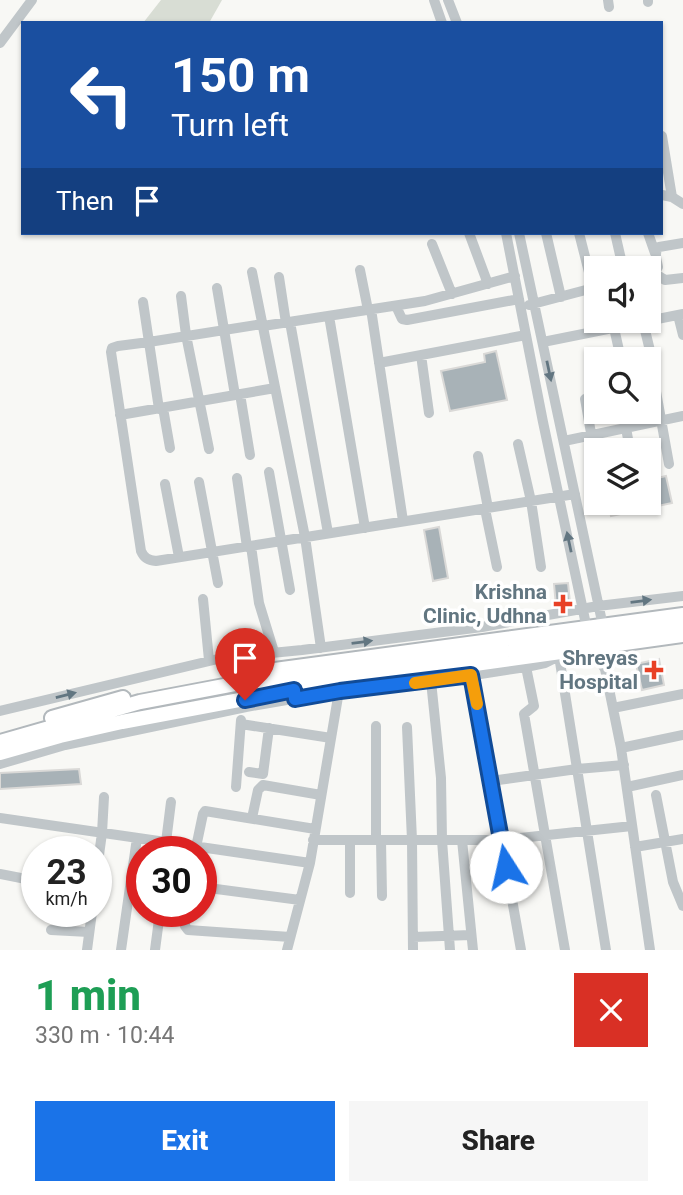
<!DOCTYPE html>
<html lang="en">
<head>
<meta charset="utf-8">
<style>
	body { margin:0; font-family:Roboto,sans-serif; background:#f6f6f6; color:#222; height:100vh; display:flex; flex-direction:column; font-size:26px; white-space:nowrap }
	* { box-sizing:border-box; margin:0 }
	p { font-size:23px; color:#767676 }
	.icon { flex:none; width:38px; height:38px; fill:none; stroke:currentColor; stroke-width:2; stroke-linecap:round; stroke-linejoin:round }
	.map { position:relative; height:950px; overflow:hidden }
	.details { display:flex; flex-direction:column; background:#fff; flex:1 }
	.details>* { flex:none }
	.guide { position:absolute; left:21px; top:21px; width:642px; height:214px; border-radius:0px; box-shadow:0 2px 5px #0004; background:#1a4fa0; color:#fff; overflow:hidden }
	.fabs { position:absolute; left:584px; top:256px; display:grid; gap:14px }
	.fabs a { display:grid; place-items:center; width:77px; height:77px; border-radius:0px; background:#fff; box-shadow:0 2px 5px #0004; font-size:35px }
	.speed { position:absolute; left:21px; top:836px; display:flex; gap:14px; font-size:35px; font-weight:700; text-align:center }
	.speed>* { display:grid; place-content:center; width:91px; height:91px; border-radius:50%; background:#fff; box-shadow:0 2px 5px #0004; line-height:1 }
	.speed small { font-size:18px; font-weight:400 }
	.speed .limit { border:10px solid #d22; background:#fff; color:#111 }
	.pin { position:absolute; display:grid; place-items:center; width:60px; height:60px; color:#fff; margin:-72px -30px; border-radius:50% 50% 50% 0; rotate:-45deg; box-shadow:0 0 7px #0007 }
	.pin .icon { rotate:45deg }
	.me { position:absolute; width:77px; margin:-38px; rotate:350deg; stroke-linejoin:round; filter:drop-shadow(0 0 5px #0008) }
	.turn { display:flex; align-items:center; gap:24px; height:147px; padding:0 35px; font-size:32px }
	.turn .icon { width:91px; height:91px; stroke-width:2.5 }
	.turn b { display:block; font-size:49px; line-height:60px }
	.then { display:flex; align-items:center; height:66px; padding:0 35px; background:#0003; gap:14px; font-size:26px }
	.round { display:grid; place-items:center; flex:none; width:74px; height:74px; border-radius:0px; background:#f6f6f6 }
	.head { display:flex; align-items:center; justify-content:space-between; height:119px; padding:0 35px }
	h1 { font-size:42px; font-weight:800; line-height:52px; color:#1e9e55 }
	.primary-button { display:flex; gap:14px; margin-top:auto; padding:14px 35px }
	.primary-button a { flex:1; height:80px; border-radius:0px; background:#1a73e8; color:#fff; font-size:28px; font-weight:800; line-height:80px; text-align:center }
	.primary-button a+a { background:#f6f6f6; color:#222 }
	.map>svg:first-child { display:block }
	.green { fill:#d8ddd4 }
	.building { fill:#a8b2b7; stroke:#dad9d7; stroke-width:2 }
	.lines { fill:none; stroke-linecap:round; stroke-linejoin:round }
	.major-casing { stroke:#b2b8bc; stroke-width:18 }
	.minor { stroke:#c0c6c9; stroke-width:10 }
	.major { stroke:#fff; stroke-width:14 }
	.oneway { fill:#627681 }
	.route-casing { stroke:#114b97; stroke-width:18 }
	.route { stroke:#1a73e8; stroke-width:12 }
	.slow { stroke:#f59e0b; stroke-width:12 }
	.poi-dot { fill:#e84025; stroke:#fff; stroke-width:2.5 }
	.labels { text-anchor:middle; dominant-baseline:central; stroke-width:7; stroke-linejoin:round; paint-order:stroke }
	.poi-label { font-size:21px; font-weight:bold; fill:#627681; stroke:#fff; text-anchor:end }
</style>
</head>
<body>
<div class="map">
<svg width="683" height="950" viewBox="0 0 683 950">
	<rect width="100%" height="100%" fill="#f8f8f5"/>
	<path class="green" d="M 161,0 L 222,0 L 209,23 L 143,23 Z"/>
	<path class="building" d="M 496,351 L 507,400 L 450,411 L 441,371 L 485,362 L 484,354 Z
		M 666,476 L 672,503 L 611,516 L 608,502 L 649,502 L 649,480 Z
		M 439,527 L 448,578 L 433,581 L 424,530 Z
		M 568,583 L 570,603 L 556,606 L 554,584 Z
		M 659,659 L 664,685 L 642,690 L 636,664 Z
		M 79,769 L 81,784 L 0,789 L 0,773 Z"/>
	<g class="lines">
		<g class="major-casing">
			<path id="major" d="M 260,672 L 683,615
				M 52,718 L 123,698
				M 0,742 L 140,702 L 240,683 L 297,679 L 683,625
				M 0,753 L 60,736 L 122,722 L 303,688 L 683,635"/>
		</g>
		<path class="minor" d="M 434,0 L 442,23
			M 448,0 L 457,23
			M 608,0 L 609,7
			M 648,0 L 648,2
			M 0,43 L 32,0
			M 662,136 L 672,197
			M 662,195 L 672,197 L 683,204
			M 469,233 L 488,284
			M 506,233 L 543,422 L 591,648 L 605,669
			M 519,233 L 607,645 L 605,669 L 621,748 L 650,950
			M 546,233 L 561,297
			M 579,233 L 593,288
			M 615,233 L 623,268
			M 648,233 L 655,253
			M 432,244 L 452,294
			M 360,270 L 368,310
			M 252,272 L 305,537 L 321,648
			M 654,273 L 665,280 L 683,278
			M 649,274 L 654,273 L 658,267 C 657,260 653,252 659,247 L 683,243
			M 279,277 L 286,323
			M 217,288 L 235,395
			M 181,296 L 186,335 L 209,449
			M 143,302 L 159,409
			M 529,305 L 597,287
			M 396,306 L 402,319 L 407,320 L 519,299
			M 371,309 L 403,521
			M 678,315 L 683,335
			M 329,316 L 365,528
			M 290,322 L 328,533
			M 643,322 L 655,371
			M 262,324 L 149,342 L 118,346 L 112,348 L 111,352 L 141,551 C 144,558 148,560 156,561 L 575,494
			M 263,326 L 425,301 L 515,276
			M 614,328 L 621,359
			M 543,342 L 683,314
			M 421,355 L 429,413
			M 379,363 L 526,335
			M 655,386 L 669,464
			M 240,394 L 250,455
			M 585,399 L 597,467
			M 163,408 L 170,448
			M 120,415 L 275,388
			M 626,428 L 630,450
			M 564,441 L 683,416
			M 518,444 L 531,501 L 541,567
			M 478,456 L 488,508
			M 269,472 L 290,590
			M 237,478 L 247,547
			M 199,482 L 218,583
			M 165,484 L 179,557
			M 485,509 L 497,567
			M 251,546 L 259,603 L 274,652
			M 203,599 L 209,660
			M 559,656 L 606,950
			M 526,667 L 534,706 L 524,714 L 565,950
			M 472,675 L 521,950
			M 431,681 L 441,778 L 442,840 L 450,950
			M 613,708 L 683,694
			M 0,711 L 222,658 L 302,650 L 482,627 L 598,606 L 683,596
			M 241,724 L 331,738
			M 376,726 L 376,840
			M 407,727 L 412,840 L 413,950
			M 621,748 L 683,735
			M 0,764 L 65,745 L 246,707 L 339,691 L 442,680 L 526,667 L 545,663 L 563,654
			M 249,772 L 263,774 L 269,728
			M 491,781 L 577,769 L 624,765
			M 236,787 L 241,720
			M 627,787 L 683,775
			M 656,795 L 673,882 L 683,906
			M 0,818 L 310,863
			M 252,818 L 258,790 L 263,785 L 321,795
			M 313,840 L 501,840 L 632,826
			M 381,840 L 382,896
			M 462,840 L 473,950
			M 166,842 L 171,802
			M 635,847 L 683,839
			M 195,852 L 203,814 L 205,811 L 315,829
			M 0,874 L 36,881
			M 96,877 L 102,833 L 104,797
			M 201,887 L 300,900
			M 350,893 L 350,840
			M 186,912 L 185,926 L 188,930 L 290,937
			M 51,930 L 89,932
			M 413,937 L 471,935
			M 87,950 L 92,912
			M 121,950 L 137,838
			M 155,950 L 160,912
			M 287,950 L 310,863 L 339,691"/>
		<use href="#major" class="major"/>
	</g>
	<defs><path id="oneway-solid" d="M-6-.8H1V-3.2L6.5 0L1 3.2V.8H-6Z" transform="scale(1.75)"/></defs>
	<g class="oneway">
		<use href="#oneway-solid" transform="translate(549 371) rotate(78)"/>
		<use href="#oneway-solid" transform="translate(569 542) rotate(-102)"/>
		<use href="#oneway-solid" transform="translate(641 601) rotate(-7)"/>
		<use href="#oneway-solid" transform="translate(362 642) rotate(-7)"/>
		<use href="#oneway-solid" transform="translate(66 695) rotate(-14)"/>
	</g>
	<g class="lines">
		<g class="route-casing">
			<path id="route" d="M 245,700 L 294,690 L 295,699 L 340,691 L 471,675 L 506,867"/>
		</g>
		<use href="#route" class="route"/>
		<path class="slow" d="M 415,683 L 471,675 L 477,704"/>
	</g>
	<g class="poi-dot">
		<path d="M559.5 593.5h7v7h7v7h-7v7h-7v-7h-7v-7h7z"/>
		<path d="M650.5 659.5h7v7h7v7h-7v7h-7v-7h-7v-7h7z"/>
	</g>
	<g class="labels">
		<g class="poi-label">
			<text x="547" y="592">Krishna<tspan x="547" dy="24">Clinic, Udhna</tspan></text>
			<text x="638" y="658">Shreyas<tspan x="638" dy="24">Hospital</tspan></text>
		</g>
	</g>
</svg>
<div class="fabs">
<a><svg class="icon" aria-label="sound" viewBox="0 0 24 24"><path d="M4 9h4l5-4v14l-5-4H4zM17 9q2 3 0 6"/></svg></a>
<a><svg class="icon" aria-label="search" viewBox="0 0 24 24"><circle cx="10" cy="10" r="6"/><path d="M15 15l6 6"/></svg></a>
<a><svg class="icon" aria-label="layers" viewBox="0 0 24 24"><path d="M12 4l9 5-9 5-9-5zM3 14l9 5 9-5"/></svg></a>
</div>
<div class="speed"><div>23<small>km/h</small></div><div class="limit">30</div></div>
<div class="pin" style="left:245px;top:700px;background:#d93025"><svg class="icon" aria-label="arrive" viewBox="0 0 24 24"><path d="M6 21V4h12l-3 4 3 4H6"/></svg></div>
<svg class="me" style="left:506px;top:867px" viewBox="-20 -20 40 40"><circle r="19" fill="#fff"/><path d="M0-13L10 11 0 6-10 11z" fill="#1a73e8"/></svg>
<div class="guide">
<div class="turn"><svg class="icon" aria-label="left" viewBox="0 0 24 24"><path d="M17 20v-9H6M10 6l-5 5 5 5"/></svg><div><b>150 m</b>Turn left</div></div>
<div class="then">Then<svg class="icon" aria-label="arrive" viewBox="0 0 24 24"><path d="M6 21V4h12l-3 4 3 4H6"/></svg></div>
</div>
</div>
<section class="details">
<div class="head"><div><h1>1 min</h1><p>330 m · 10:44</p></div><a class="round" style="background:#d93025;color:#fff"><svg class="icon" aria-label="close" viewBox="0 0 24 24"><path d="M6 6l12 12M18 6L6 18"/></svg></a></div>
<div class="primary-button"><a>Exit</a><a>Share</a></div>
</section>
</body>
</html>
